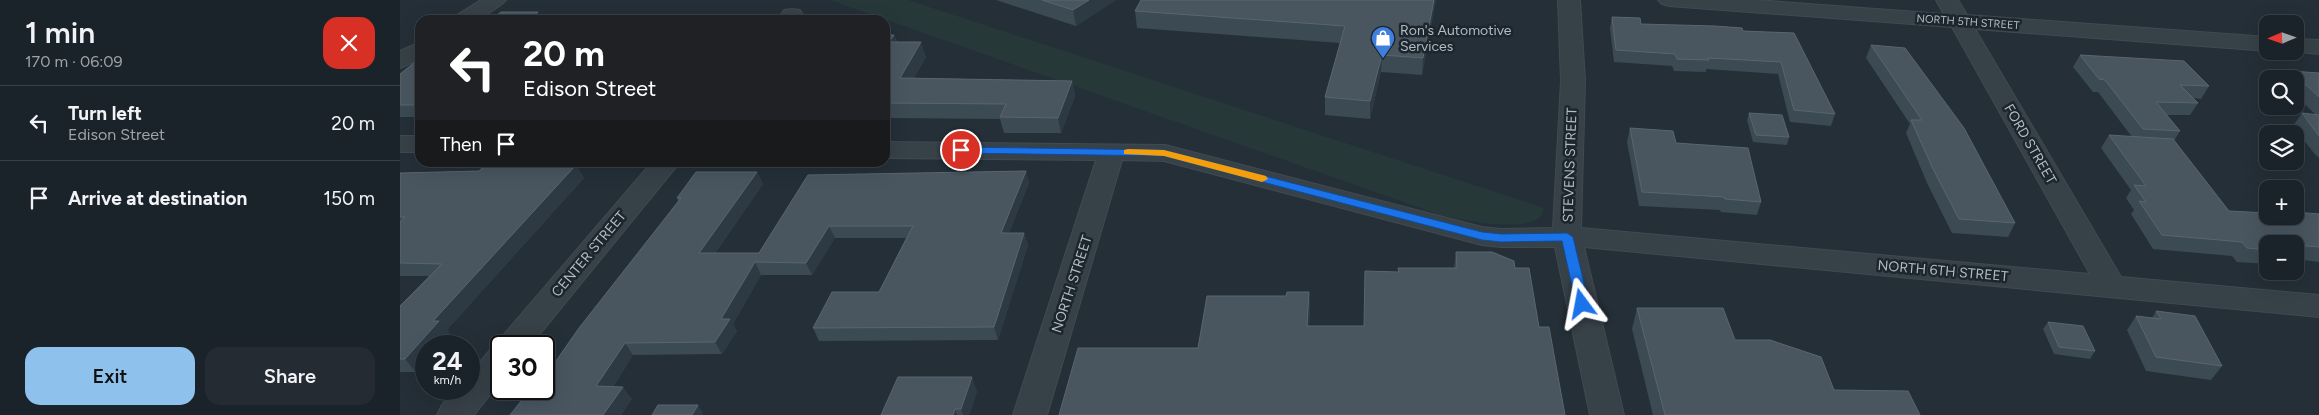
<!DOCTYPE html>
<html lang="en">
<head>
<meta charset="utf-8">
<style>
	body { margin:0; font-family:Figtree,sans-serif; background:#242b32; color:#f1f3f6; height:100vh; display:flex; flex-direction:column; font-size:19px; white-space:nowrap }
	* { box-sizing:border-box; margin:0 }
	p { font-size:16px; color:#a0a4a8 }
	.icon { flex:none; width:28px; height:28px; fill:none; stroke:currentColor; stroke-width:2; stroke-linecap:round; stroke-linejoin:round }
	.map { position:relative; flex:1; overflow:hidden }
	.details { display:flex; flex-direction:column; background:#1b232a; width:400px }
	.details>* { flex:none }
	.guide { position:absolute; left:15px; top:15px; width:475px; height:152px; border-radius:15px; box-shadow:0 5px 20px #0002,0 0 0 1px #394047; background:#202124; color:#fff; overflow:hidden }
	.needle { width:32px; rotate:268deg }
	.controls { position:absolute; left:1859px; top:15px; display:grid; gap:10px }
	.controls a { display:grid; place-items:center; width:45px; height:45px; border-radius:10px; background:#1b232a; box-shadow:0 5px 20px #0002,0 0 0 1px #394047; font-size:25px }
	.speed { position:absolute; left:15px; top:335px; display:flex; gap:10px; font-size:25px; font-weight:700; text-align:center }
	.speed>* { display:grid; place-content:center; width:65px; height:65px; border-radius:50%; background:#1b232a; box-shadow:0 5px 20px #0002,0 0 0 1px #394047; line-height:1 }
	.speed small { font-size:12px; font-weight:400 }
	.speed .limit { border:2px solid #111; border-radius:8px; background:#fff; color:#111 }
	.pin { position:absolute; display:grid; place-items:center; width:42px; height:42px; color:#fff; margin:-21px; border:2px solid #fff; border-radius:50%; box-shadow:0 1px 5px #0007 }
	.me { position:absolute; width:55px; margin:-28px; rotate:347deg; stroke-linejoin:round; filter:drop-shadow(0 0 4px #0008) }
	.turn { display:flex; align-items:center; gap:18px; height:105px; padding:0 25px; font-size:22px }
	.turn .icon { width:65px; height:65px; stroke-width:2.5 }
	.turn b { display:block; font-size:35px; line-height:42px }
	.then { display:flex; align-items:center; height:48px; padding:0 25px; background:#0003; gap:10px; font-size:19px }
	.round { display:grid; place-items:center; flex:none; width:52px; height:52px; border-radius:15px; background:#242b32 }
	.overview { display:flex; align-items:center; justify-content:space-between; height:85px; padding:0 25px }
	h1 { font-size:30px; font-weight:600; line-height:38px }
	.primary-button { display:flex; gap:10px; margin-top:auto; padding:10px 25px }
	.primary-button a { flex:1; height:58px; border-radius:15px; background:#8fc1ed; color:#111; font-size:20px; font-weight:600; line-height:58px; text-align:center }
	.primary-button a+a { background:#242b32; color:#f1f3f6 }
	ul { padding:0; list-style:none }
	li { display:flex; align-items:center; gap:15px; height:75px; padding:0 25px; border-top:1px solid #394047 }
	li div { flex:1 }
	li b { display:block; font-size:19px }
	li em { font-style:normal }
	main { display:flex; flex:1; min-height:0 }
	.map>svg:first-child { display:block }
	.green { fill:#263938 }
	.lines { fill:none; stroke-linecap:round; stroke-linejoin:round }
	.street-casing { stroke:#414a51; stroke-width:2 }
	.street { fill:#374148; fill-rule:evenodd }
	.wall { fill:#3c4a53 }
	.shaded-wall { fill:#2d3a43 }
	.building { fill:#495660; stroke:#59666f }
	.route { fill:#1a73e8; stroke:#114b97 }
	.slow { fill:#f59e0b }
	.labels { text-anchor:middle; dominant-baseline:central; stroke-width:5; stroke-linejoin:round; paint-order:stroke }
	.far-street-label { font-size:11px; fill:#b2bcc4; stroke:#1d262d }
	.poi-label { font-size:14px; fill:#b2bcc4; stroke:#1d262d; text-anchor:start }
	.street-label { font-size:14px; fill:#b2bcc4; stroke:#1d262d }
</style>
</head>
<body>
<main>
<section class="details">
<div class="overview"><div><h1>1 min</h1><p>170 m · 06:09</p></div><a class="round" style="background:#d93025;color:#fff"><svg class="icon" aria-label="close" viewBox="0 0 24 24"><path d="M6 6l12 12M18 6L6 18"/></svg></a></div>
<ul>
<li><svg class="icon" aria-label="left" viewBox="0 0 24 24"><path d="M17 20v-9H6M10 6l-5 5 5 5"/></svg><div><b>Turn left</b><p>Edison Street</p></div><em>20 m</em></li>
<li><svg class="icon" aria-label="arrive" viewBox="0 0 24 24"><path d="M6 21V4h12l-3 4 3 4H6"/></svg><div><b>Arrive at destination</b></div><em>150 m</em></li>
</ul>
<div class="primary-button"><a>Exit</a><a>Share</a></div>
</section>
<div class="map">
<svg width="1919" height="415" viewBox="0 0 1919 415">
	<rect width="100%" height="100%" fill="#242f38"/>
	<path class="green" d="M 430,0 L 508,0 L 1144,208 C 1142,238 1058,219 1040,215 Z"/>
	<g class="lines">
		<g class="street-casing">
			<path id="street" d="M 81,0 L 106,0 L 102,4 L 79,20 L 54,20 L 57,15 Z
				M 1158,0 L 1180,0 L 1185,81 L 1181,228 L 1690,274 L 1552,27 L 1269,6 L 1262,4 L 1258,0 L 1356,0 L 1544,14 L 1536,0 L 1558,0 L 1567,15 L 1868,37 L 1868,51 L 1575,29 L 1721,277 L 1919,295 L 1919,317 L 1184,247 L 1224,415 L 1190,415 L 1155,247 L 1101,247 L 1082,245 L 764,161 L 722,160 L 647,415 L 613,415 L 696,160 L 485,158 L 485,142 L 765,145 L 1082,227 L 1101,229 L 1153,228 L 1161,81 Z
				M 392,9 L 400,10 L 403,15 L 399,20 L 377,20 L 384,10 Z
				M 1895,39 L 1919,40 L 1919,54 L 1889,51 L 1895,51 Z
				M 20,42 L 20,59 L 0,68 L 0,51 Z
				M 0,136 L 20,136 L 20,152 L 0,152 Z
				M 252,162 L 280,162 L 130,346 L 101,346 L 101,381 L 74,415 L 37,415 L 42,405 L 56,389 L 69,389 L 69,375 L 90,350 L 97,348 L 96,346 L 101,338 Z"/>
		</g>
		<use href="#street" class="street"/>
	</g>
	<path class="wall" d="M 596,0 L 716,0 L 676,26 Z
		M 741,0 L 1036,0 L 1022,75 L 981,72 L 970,119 L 925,115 L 925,97 L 940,43 L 737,28 L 735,11 Z
		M 1212,17 L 1241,24 L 1343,31 L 1394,33 L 1435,114 L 1431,126 L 1390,122 L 1378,74 L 1306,69 L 1306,72 L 1274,71 L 1272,66 L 1214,62 L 1210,28 Z
		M 485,35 L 494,35 L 497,42 L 526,57 L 514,78 L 672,81 L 675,96 L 661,133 L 604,133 L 600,119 L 485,118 Z
		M 1471,45 L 1615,223 L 1608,237 L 1552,233 L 1527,183 L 1506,133 L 1510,124 L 1466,58 Z
		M 1680,55 L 1809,86 L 1801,99 L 1793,98 L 1798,103 L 1790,115 L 1766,115 L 1780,131 L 1774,141 L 1829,211 L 1868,216 L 1919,214 L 1919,262 L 1895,259 L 1895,244 L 1868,244 L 1868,264 L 1837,262 L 1832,256 L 1753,249 L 1731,214 L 1734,210 L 1726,198 L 1731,190 L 1701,148 L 1709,135 L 1732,137 L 1698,92 L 1693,92 L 1673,67 Z
		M 20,58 L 20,117 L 0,117 L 0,74 Z
		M 1891,71 L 1919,73 L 1919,158 L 1913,152 L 1893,126 L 1902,113 L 1916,115 L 1895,95 L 1895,79 L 1886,79 Z
		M 1349,113 L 1389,137 L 1387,145 L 1353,142 L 1347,120 Z
		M 1230,128 L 1276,143 L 1361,202 L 1357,215 L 1321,212 L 1320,210 L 1239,206 L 1227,142 Z
		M 176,165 L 184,178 L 47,330 L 50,334 L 39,346 L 26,346 L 16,372 L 0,372 L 0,306 L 29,276 L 0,276 L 0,173 L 79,171 Z
		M 626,171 L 629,183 L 609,233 L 624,233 L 628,245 L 598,340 L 419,341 L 413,328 L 479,292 L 506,238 L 435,238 L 412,275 L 361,275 L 333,324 L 337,331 L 322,354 L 233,355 L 213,387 L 232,399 L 221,415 L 110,415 L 131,397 L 278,201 L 277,198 L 357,172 L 363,184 L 315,253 L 359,253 L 408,175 Z
		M 1056,252 L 1115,268 L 1139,327 L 798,348 L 886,296 L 909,292 L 910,312 L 909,326 L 964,326 L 998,272 L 998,268 L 1054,268 Z
		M 1237,308 L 1335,340 L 1434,390 L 1520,415 L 1253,415 L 1232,329 Z
		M 1756,311 L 1822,366 L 1811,380 L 1746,371 L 1727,330 L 1736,316 L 1752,318 Z
		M 1648,322 L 1695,351 L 1690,359 L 1654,354 L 1643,329 Z
		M 577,391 L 569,415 L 481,415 Z"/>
	<path class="shaded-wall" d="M 689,0 L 716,0 L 676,26 L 673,10 Z
		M 1034,0 L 1036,0 L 1022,75 L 1023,58 Z
		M 138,12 L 143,20 L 129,20 Z
		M 494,35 L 499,50 L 489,42 Z
		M 521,42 L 526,57 L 505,93 L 500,78 Z
		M 982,55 L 981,72 L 970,119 L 970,101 Z
		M 672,81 L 675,96 L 661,133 L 658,118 Z
		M 176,165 L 184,178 L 47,330 L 50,334 L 39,346 L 26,346 L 26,360 L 16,372 L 5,359 L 33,321 Z
		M 626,171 L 629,183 L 604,245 L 601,233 Z
		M 357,172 L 363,184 L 306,265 L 299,253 Z
		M 429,226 L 435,238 L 412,275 L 406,263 Z
		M 624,233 L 628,245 L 598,340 L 594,327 Z
		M 355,262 L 361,275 L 333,324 L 337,331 L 322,354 L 315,342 L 321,319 Z
		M 909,292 L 910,312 L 908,346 L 907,326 Z
		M 225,343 L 233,355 L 205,399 L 196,386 Z
		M 572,377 L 577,391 L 569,415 L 563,415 L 561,409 Z
		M 223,387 L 232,399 L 221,415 L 203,415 Z
		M 298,405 L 303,413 L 302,415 L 292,415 Z
		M 555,409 L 557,415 L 553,415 Z"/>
	<path class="building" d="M 642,0 L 689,0 L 673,10 Z
		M 741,0 L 1034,0 L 1023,58 L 982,55 L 970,101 L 925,97 L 945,26 L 735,11 Z
		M 101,12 L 138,12 L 129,20 L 91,20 Z
		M 1212,17 L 1240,18 L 1241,24 L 1315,26 L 1342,28 L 1343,31 L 1394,33 L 1435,114 L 1394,110 L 1381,62 L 1308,58 L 1309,60 L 1277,59 L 1275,54 L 1216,50 Z
		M 485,35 L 494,35 L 489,42 L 521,42 L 500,78 L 672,81 L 658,118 L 600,117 L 606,104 L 485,103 Z
		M 1471,45 L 1505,48 L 1564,128 L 1615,223 L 1559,219 L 1533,169 L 1511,120 L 1522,120 Z
		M 1680,55 L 1784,61 L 1809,86 L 1780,85 L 1798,103 L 1756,102 L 1780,131 L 1743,129 L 1705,80 L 1699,79 Z
		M 20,58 L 20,105 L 0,105 L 0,74 Z
		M 1891,71 L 1919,73 L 1919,97 Z
		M 1349,113 L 1382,115 L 1389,137 L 1356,135 Z
		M 1902,113 L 1919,115 L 1919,136 Z
		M 1230,128 L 1273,131 L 1276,143 L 1348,148 L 1361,202 L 1325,199 L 1324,197 L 1242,192 Z
		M 1709,135 L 1773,139 L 1829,211 L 1868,213 L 1868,216 L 1895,216 L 1895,212 L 1919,214 L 1919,247 L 1895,245 L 1895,244 L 1868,244 L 1868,250 L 1847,248 L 1842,242 L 1762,235 L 1739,201 L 1746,202 L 1734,185 L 1746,186 Z
		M 176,165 L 33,321 L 39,321 L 5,359 L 0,359 L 0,306 L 42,264 L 0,263 L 0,222 L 5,217 L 0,217 L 0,173 L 79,171 L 83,167 Z
		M 626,171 L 601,233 L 624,233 L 594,327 L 413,328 L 432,292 L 479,292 L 513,226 L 429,226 L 406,263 L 355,262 L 321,319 L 330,319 L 315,342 L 225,343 L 196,386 L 223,387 L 203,415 L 110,415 L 125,396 L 131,397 L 136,389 L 144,389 L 144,378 L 179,328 L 281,198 L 277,198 L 296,172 L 357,172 L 299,253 L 359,253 L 408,175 Z
		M 1056,252 L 1092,252 L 1114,261 L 1115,268 L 1129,268 L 1139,327 L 1149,327 L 1165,415 L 659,415 L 678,348 L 798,348 L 807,296 L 886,296 L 887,292 L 909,292 L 907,326 L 964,326 L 965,271 L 999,272 L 998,268 L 1057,268 Z
		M 1237,308 L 1323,308 L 1335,340 L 1370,340 L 1421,357 L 1434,390 L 1508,391 L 1520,415 L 1265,415 Z
		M 1756,311 L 1795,316 L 1822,366 L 1756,357 L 1736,316 L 1761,319 Z
		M 1648,322 L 1683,326 L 1695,351 L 1659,347 Z
		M 498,377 L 572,377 L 561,409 L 555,409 L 553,415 L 481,415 Z
		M 258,405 L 298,405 L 292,415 L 252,415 Z"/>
	<path class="route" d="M 561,147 L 764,150 L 1082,232 L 1101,234 L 1167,233 L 1173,237 L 1189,304 L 1182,309 L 1176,304 L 1162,241 L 1101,242 L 1082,240 L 764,156 L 557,153 L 555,150 Z"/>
	<path class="slow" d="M 728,149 L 764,150 L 866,176 L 868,179 L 862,182 L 764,156 L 724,154 L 724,150 Z"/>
	<defs>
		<g id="shop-pin" transform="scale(1.25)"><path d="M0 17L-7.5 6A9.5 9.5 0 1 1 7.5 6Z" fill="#3f7fe0" stroke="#1d262d"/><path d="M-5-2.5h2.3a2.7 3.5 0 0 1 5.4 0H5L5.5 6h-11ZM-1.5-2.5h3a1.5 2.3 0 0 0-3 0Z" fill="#fff"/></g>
	</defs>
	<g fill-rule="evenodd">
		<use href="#shop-pin" x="983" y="38"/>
	</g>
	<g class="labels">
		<g class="far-street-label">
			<text transform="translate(1568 22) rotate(4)">NORTH 5TH STREET</text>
		</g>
		<g class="poi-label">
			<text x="1000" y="30">Ron's Automotive<tspan x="1000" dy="16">Services</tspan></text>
		</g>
		<g class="street-label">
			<text transform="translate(1630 144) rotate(60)">FORD STREET</text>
			<text transform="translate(1170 165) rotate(-88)">STEVENS STREET</text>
			<text transform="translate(189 254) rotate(-50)">CENTER STREET</text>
			<text transform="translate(1543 271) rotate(5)">NORTH 6TH STREET</text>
			<text transform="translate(672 284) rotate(-72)">NORTH STREET</text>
		</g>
	</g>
</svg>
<div class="controls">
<a><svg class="needle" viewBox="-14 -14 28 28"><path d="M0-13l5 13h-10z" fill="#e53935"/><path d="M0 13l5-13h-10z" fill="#a0a4a8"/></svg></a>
<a><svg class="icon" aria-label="search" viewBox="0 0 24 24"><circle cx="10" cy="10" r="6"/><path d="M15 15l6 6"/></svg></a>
<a><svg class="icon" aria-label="layers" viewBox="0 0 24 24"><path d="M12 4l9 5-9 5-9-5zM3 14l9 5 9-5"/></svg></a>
<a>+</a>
<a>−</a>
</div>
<div class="speed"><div>24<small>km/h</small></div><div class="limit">30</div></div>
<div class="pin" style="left:561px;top:150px;background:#d93025"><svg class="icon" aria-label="arrive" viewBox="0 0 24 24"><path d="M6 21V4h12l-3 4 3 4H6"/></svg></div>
<svg class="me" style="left:1182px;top:304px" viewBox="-20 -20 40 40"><path d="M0-17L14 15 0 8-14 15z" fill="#1a73e8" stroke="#fff" stroke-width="4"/></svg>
<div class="guide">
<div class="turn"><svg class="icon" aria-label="left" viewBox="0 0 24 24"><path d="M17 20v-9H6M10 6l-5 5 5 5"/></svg><div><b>20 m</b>Edison Street</div></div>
<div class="then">Then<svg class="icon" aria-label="arrive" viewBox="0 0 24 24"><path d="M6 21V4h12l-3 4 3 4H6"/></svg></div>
</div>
</div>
</main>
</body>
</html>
